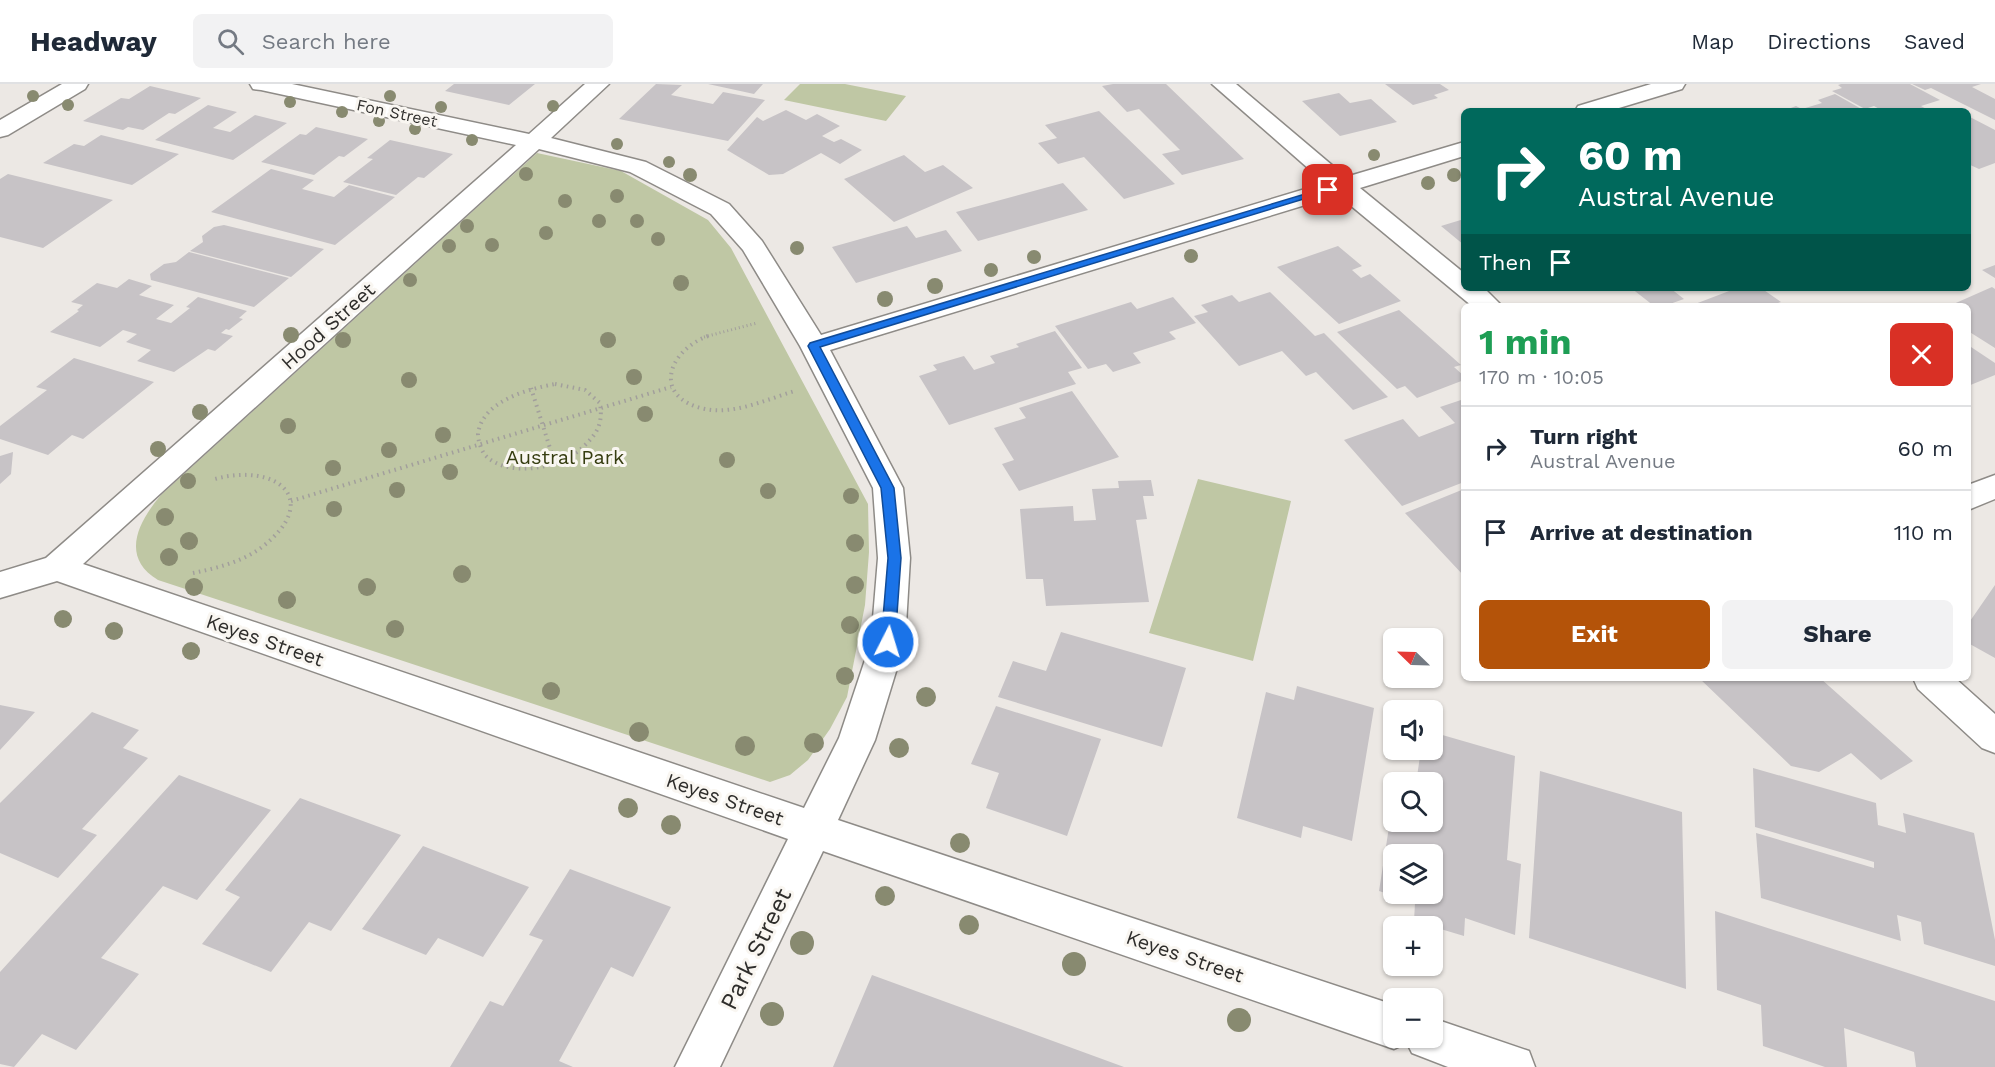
<!DOCTYPE html>
<html lang="en">
<head>
<meta charset="utf-8">
<style>
	body { margin:0; font-family:"Work Sans",sans-serif; background:#f2f2f3; color:#1f2937; height:100vh; display:flex; flex-direction:column; font-size:22px; white-space:nowrap }
	* { box-sizing:border-box; margin:0 }
	p { font-size:20px; color:#747a83 }
	.icon { flex:none; width:33px; height:33px; fill:none; stroke:currentColor; stroke-width:2; stroke-linecap:round; stroke-linejoin:round }
	.map { position:relative; flex:1; overflow:hidden }
	.sheet { position:absolute; left:1461px; top:219px; width:510px; height:378px; display:flex; flex-direction:column; background:#fff; border-radius:9px; box-shadow:0 2px 4px #0004 }
	.sheet>* { flex:none }
	.guide { position:absolute; left:1461px; top:24px; width:510px; height:183px; border-radius:9px; box-shadow:0 2px 4px #0004; background:#00695c; color:#fff; overflow:hidden }
	.needle { width:39px; rotate:293deg }
	.fabs { position:absolute; left:1383px; top:544px; display:grid; gap:12px }
	.fabs a { display:grid; place-items:center; width:60px; height:60px; border-radius:9px; background:#fff; box-shadow:0 2px 4px #0004; font-size:30px }
	.pin { position:absolute; display:grid; place-items:center; width:51px; height:51px; color:#fff; margin:-26px; border-radius:12px; box-shadow:0 3px 9px #0006 }
	.me { position:absolute; width:66px; margin:-33px; rotate:5deg; stroke-linejoin:round; filter:drop-shadow(0 0 4px #0008) }
	.turn { display:flex; align-items:center; gap:21px; height:126px; padding:0 18px; font-size:27px }
	.turn .icon { width:78px; height:78px; stroke-width:2.5 }
	.turn b { display:block; font-size:42px; line-height:51px }
	.then { display:flex; align-items:center; height:57px; padding:0 18px; background:#0003; gap:12px; font-size:22px }
	.round { display:grid; place-items:center; flex:none; width:63px; height:63px; border-radius:9px; background:#f2f2f3 }
	.headline { display:flex; align-items:center; justify-content:space-between; height:102px; padding:0 18px }
	h1 { font-size:36px; font-weight:700; line-height:45px; color:#1e9e55 }
	.action { display:flex; gap:12px; margin-top:auto; padding:12px 18px }
	.action a { flex:1; height:69px; border-radius:9px; background:#b45309; color:#fff; font-size:24px; font-weight:700; line-height:69px; text-align:center }
	.action a+a { background:#f2f2f3; color:#1f2937 }
	ul { padding:0; list-style:none }
	li { display:flex; align-items:center; gap:18px; height:84px; padding:0 18px; border-top:2px solid #e0e1e3 }
	li div { flex:1 }
	li b { display:block; font-size:22px }
	li em { font-style:normal }
	header { display:flex; align-items:center; gap:36px; box-sizing:border-box; height:84px; padding:0 30px; background:#fff; border-bottom:2px solid #e0e1e3 }
	header strong { font-size:28px }
	nav { display:flex; gap:33px; margin-inline-start:auto; font-size:21px }
	.search { width:420px; height:54px; background:#f2f2f3; display:flex; align-items:center; gap:15px; box-sizing:border-box; padding:0 21px; border-radius:9px; color:#747a83; font-size:22px }
	.map>svg:first-child { display:block }
	.green { fill:#bfc7a4 }
	.building { fill:#c7c3c6; fill-rule:evenodd }
	.lines { fill:none; stroke-linecap:round; stroke-linejoin:round }
	.minor-casing { stroke:#8e8b87; stroke-width:3 }
	.path-far1 { stroke:#a29f9c; stroke-width:3; stroke-dasharray:1 3; stroke-linecap:butt }
	.path { stroke:#a29f9c; stroke-width:4; stroke-dasharray:1.5 4.5; stroke-linecap:butt }
	.minor { fill:#fff; fill-rule:evenodd }
	.tree { fill:#888a70 }
	.route { fill:#1a73e8; stroke:#114b97; stroke-width:1.5 }
	.labels { text-anchor:middle; dominant-baseline:central; stroke-width:6; stroke-linejoin:round; paint-order:stroke }
	.far-street-label { font-size:16px; fill:#2e2d2b; stroke:#f9f6f1 }
	.street-label { font-size:20px; fill:#2e2d2b; stroke:#f9f6f1 }
	.park-label { font-size:20px; fill:#363d11; stroke:#f9f6f1 }
	.near-street-label { font-size:24px; fill:#2e2d2b; stroke:#f9f6f1 }
</style>
</head>
<body>
<header>
<strong>Headway</strong>
<div class="search"><svg class="icon" aria-label="search" viewBox="0 0 24 24"><circle cx="10" cy="10" r="6"/><path d="M15 15l6 6"/></svg>Search here</div>
<nav><a>Map</a><a>Directions</a><a>Saved</a></nav>
</header>
<div class="map">
<svg width="1995" height="983" viewBox="0 0 1995 983">
	<rect width="100%" height="100%" fill="#ece8e4"/>
	<path class="green" d="M 800,0 L 845,0 L 906,12 L 886,37 L 784,16 Z
		M 537,69 L 621,87 L 708,136 L 731,164 L 868,420 L 869,468 L 865,521 L 847,613 L 830,645 L 808,676 L 790,691 L 770,698 L 158,496 C 120,473 138,438 161,411 Z
		M 1198,395 L 1291,417 L 1253,577 L 1149,549 Z"/>
	<path class="building" d="M 454,0 L 535,0 L 509,21 L 445,7 Z
		M 656,0 L 682,1 L 671,11 L 713,20 L 723,8 L 765,16 L 728,57 L 619,35 Z
		M 708,0 L 763,0 L 754,10 Z
		M 1113,0 L 1166,0 L 1244,75 L 1182,91 L 1162,70 L 1180,66 L 1139,25 L 1127,28 L 1102,2 Z
		M 1385,0 L 1440,0 L 1449,6 L 1434,11 L 1438,14 L 1413,21 Z
		M 1841,0 L 1910,0 L 1940,16 L 1921,22 L 1930,27 L 1883,27 L 1874,22 L 1865,25 L 1832,7 L 1842,4 L 1838,1 Z
		M 1912,0 L 1981,0 L 1972,3 L 1995,15 L 1995,36 L 1931,4 L 1925,6 Z
		M 150,2 L 201,14 L 175,30 L 169,29 L 143,46 L 128,43 L 123,46 L 83,37 L 121,14 L 129,15 Z
		M 1339,9 L 1350,19 L 1371,15 L 1397,38 L 1340,52 L 1302,17 Z
		M 1835,10 L 1865,27 L 1783,27 L 1796,22 L 1802,25 L 1822,19 L 1818,16 Z
		M 208,21 L 237,28 L 213,44 L 230,48 L 255,31 L 287,39 L 233,76 L 155,56 Z
		M 786,26 L 806,36 L 817,30 L 840,42 L 822,52 L 834,58 L 841,55 L 862,66 L 840,80 L 821,69 L 783,90 L 769,91 L 727,66 L 757,33 L 763,37 Z
		M 1099,27 L 1175,100 L 1124,115 L 1084,73 L 1058,80 L 1038,59 L 1057,54 L 1045,41 Z
		M 1968,32 L 1995,46 L 1995,79 L 1979,85 L 1968,80 Z
		M 316,43 L 368,55 L 344,73 L 339,72 L 314,91 L 261,78 L 300,50 L 306,51 Z
		M 101,51 L 179,70 L 132,101 L 43,79 L 74,60 L 84,62 Z
		M 390,56 L 453,70 L 424,94 L 418,93 L 396,111 L 343,98 L 373,75 L 367,74 Z
		M 904,71 L 925,88 L 943,81 L 973,104 L 894,138 L 844,95 Z
		M 271,85 L 314,96 L 302,105 L 334,113 L 349,101 L 395,113 L 335,161 L 211,128 Z
		M 8,90 L 113,116 L 43,164 L 0,153 L 0,95 Z
		M 1063,99 L 1088,126 L 978,157 L 956,128 Z
		M 1464,135 L 1464,161 L 1441,142 Z
		M 224,141 L 324,165 L 291,193 L 190,167 L 203,158 L 202,152 L 214,143 Z
		M 907,142 L 916,154 L 946,146 L 962,167 L 856,199 L 832,163 Z
		M 1338,162 L 1362,182 L 1352,186 L 1361,194 L 1370,190 L 1401,217 L 1339,240 L 1277,183 Z
		M 189,168 L 289,194 L 254,223 L 151,196 L 150,190 L 164,180 L 176,178 Z
		M 1995,181 L 1995,194 L 1982,186 Z
		M 129,195 L 152,202 L 139,211 L 174,221 L 156,235 L 171,239 L 190,224 L 186,223 L 198,213 L 247,227 L 239,234 L 243,235 L 229,246 L 226,245 L 221,249 L 233,252 L 215,267 L 208,265 L 174,288 L 137,277 L 151,266 L 126,258 L 137,250 L 123,246 L 100,263 L 50,248 L 79,227 L 77,226 L 83,221 L 71,218 L 97,199 L 117,204 Z
		M 1992,203 L 1995,205 L 1995,264 L 1968,247 L 1968,222 L 1949,222 Z
		M 1631,204 L 1670,204 L 1684,215 L 1664,222 L 1654,222 Z
		M 1737,204 L 1761,204 L 1781,218 L 1770,222 L 1698,222 L 1695,220 Z
		M 1270,208 L 1315,252 L 1324,249 L 1388,313 L 1353,326 L 1316,288 L 1306,292 L 1282,267 L 1239,282 L 1194,232 L 1208,228 L 1201,221 L 1232,211 L 1239,218 Z
		M 1173,213 L 1196,239 L 1169,248 L 1176,255 L 1133,269 L 1141,279 L 1113,288 L 1106,280 L 1088,285 L 1055,242 L 1131,218 L 1137,225 Z
		M 1399,226 L 1461,281 L 1454,283 L 1464,292 L 1464,296 L 1417,314 L 1405,302 L 1397,305 L 1337,248 Z
		M 1055,247 L 1082,284 L 1068,288 L 1076,300 L 949,341 L 919,292 L 937,286 L 933,281 L 964,272 L 974,286 L 995,279 L 990,272 L 1019,263 L 1016,260 Z
		M 1968,261 L 1995,279 L 1995,291 L 1968,302 Z
		M 74,274 L 154,298 L 83,355 L 72,351 L 48,371 L 0,355 L 0,342 L 47,306 L 36,303 Z
		M 1072,307 L 1119,373 L 1019,407 L 1002,380 L 1014,376 L 994,344 L 1026,334 L 1019,324 Z
		M 1464,315 L 1464,398 L 1402,422 L 1344,356 L 1403,335 L 1419,353 L 1455,339 L 1440,323 Z
		M 13,368 L 11,390 L 0,400 L 0,372 Z
		M 1151,396 L 1154,412 L 1143,412 L 1147,435 L 1136,436 L 1149,518 L 1046,522 L 1043,495 L 1026,495 L 1020,425 L 1073,422 L 1074,437 L 1096,436 L 1092,405 L 1119,404 L 1118,397 Z
		M 1464,405 L 1464,492 L 1405,429 Z
		M 1995,501 L 1995,574 L 1968,559 L 1968,540 Z
		M 1061,548 L 1186,584 L 1162,663 L 998,613 L 1013,577 L 1046,587 Z
		M 1699,594 L 1820,594 L 1913,677 L 1881,696 L 1851,669 L 1819,688 L 1791,682 Z
		M 1297,602 L 1374,624 L 1352,757 L 1303,742 L 1301,754 L 1237,734 L 1266,608 L 1294,616 Z
		M 0,621 L 35,628 L 0,666 Z
		M 996,622 L 1101,655 L 1067,752 L 986,724 L 999,689 L 971,680 Z
		M 92,628 L 139,646 L 123,664 L 148,674 L 82,745 L 97,751 L 58,794 L 0,769 L 0,719 Z
		M 1432,648 L 1515,672 L 1507,776 L 1521,780 L 1515,851 L 1465,834 L 1464,852 L 1414,837 L 1415,819 L 1379,807 L 1392,724 L 1394,738 L 1432,738 L 1432,699 L 1416,699 L 1421,666 L 1432,666 ZM 1394,771 L 1432,771 L 1432,810 L 1394,810 Z
		M 1753,684 L 1876,719 L 1878,741 L 1906,749 L 1903,729 L 1974,749 L 1995,856 L 1995,882 L 1924,860 L 1921,838 L 1897,831 L 1901,857 L 1761,814 L 1756,749 L 1874,784 L 1874,778 L 1755,743 Z
		M 1540,687 L 1682,728 L 1686,905 L 1529,854 Z
		M 179,691 L 271,726 L 197,816 L 163,802 L 101,874 L 139,890 L 76,966 L 42,950 L 14,983 L 0,980 L 0,888 Z
		M 300,714 L 401,751 L 331,847 L 309,838 L 271,888 L 202,860 L 240,813 L 225,806 Z
		M 423,762 L 529,803 L 483,873 L 438,854 L 426,871 L 362,845 Z
		M 570,785 L 671,823 L 633,893 L 611,883 L 559,977 L 573,983 L 450,983 L 490,917 L 503,922 L 543,856 L 529,851 Z
		M 1715,827 L 1995,917 L 1995,983 L 1916,983 L 1914,968 L 1844,944 L 1847,983 L 1825,983 L 1763,962 L 1761,921 L 1717,906 Z
		M 872,891 L 1124,983 L 833,983 Z"/>
	<g class="lines">
		<g class="minor-casing">
			<path id="minor" d="M 62,0 L 88,0 L 85,5 L 8,51 L 0,53 L 0,36 Z
				M 250,0 L 292,0 L 529,50 L 585,0 L 609,0 L 551,54 L 646,78 L 729,120 L 762,157 L 821,251 L 1325,99 L 1212,0 L 1236,0 L 1346,93 L 1464,58 L 1464,72 L 1360,104 L 1464,189 L 1464,204 L 1484,204 L 1502,222 L 1472,222 L 1338,111 L 830,266 L 903,404 L 910,474 L 905,558 L 875,656 L 838,736 L 1394,921 L 1394,954 L 1432,954 L 1432,934 L 1529,967 L 1535,983 L 1448,983 L 1412,969 L 1407,959 L 1394,965 L 823,767 L 720,983 L 675,983 L 788,755 L 57,497 L 0,514 L 0,488 L 46,474 L 516,61 L 261,6 L 253,5 ZM 539,65 L 630,88 L 711,130 L 743,166 L 800,262 L 873,404 L 878,474 L 871,558 L 839,654 L 804,724 L 83,480 Z
				M 1651,0 L 1685,0 L 1682,5 L 1609,27 L 1575,27 L 1578,22 Z
				M 1995,391 L 1995,415 L 1968,426 L 1968,401 Z
				M 1913,594 L 1955,594 L 1995,630 L 1995,669 L 1982,664 L 1918,605 Z"/>
		</g>
		<path class="path-far1" d="M 704,253 L 757,239"/>
		<path class="path" d="M 708,252 C 667,267 652,314 705,325 C 735,331 767,315 795,307
			M 555,300 L 585,306 L 600,319 C 603,339 598,349 583,363 C 562,384 508,395 485,371 C 481,366 478,356 478,350 C 482,317 528,305 555,300 Z
			M 531,304 L 555,380
			M 291,417 L 671,303
			M 193,489 C 217,484 242,478 262,463 C 323,416 277,378 215,395"/>
		<use href="#minor" class="minor"/>
	</g>
	<g class="tree">
		<circle cx="33" cy="12" r="6"/>
		<circle cx="390" cy="12" r="6"/>
		<circle cx="290" cy="18" r="6"/>
		<circle cx="68" cy="21" r="6"/>
		<circle cx="553" cy="22" r="6"/>
		<circle cx="441" cy="23" r="6"/>
		<circle cx="342" cy="28" r="6"/>
		<circle cx="379" cy="37" r="6"/>
		<circle cx="415" cy="45" r="6"/>
		<circle cx="472" cy="56" r="6"/>
		<circle cx="617" cy="60" r="6"/>
		<circle cx="1374" cy="71" r="6"/>
		<circle cx="669" cy="78" r="6"/>
		<circle cx="526" cy="90" r="7"/>
		<circle cx="690" cy="91" r="7"/>
		<circle cx="1454" cy="91" r="7"/>
		<circle cx="1428" cy="99" r="7"/>
		<circle cx="617" cy="112" r="7"/>
		<circle cx="565" cy="117" r="7"/>
		<circle cx="599" cy="137" r="7"/>
		<circle cx="637" cy="137" r="7"/>
		<circle cx="467" cy="142" r="7"/>
		<circle cx="546" cy="149" r="7"/>
		<circle cx="658" cy="155" r="7"/>
		<circle cx="492" cy="161" r="7"/>
		<circle cx="449" cy="162" r="7"/>
		<circle cx="797" cy="164" r="7"/>
		<circle cx="1191" cy="172" r="7"/>
		<circle cx="1034" cy="173" r="7"/>
		<circle cx="991" cy="186" r="7"/>
		<circle cx="410" cy="196" r="7"/>
		<circle cx="681" cy="199" r="8"/>
		<circle cx="935" cy="202" r="8"/>
		<circle cx="885" cy="215" r="8"/>
		<circle cx="291" cy="251" r="8"/>
		<circle cx="343" cy="256" r="8"/>
		<circle cx="608" cy="256" r="8"/>
		<circle cx="634" cy="293" r="8"/>
		<circle cx="409" cy="296" r="8"/>
		<circle cx="200" cy="328" r="8"/>
		<circle cx="645" cy="330" r="8"/>
		<circle cx="288" cy="342" r="8"/>
		<circle cx="443" cy="351" r="8"/>
		<circle cx="158" cy="365" r="8"/>
		<circle cx="389" cy="366" r="8"/>
		<circle cx="727" cy="376" r="8"/>
		<circle cx="333" cy="384" r="8"/>
		<circle cx="450" cy="388" r="8"/>
		<circle cx="188" cy="397" r="8"/>
		<circle cx="397" cy="406" r="8"/>
		<circle cx="768" cy="407" r="8"/>
		<circle cx="851" cy="412" r="8"/>
		<circle cx="334" cy="425" r="8"/>
		<circle cx="165" cy="433" r="9"/>
		<circle cx="189" cy="457" r="9"/>
		<circle cx="855" cy="459" r="9"/>
		<circle cx="169" cy="473" r="9"/>
		<circle cx="462" cy="490" r="9"/>
		<circle cx="855" cy="501" r="9"/>
		<circle cx="194" cy="503" r="9"/>
		<circle cx="367" cy="503" r="9"/>
		<circle cx="287" cy="516" r="9"/>
		<circle cx="63" cy="535" r="9"/>
		<circle cx="850" cy="541" r="9"/>
		<circle cx="395" cy="545" r="9"/>
		<circle cx="114" cy="547" r="9"/>
		<circle cx="191" cy="567" r="9"/>
		<circle cx="845" cy="592" r="9"/>
		<circle cx="551" cy="607" r="9"/>
		<circle cx="926" cy="613" r="10"/>
		<circle cx="639" cy="648" r="10"/>
		<circle cx="814" cy="659" r="10"/>
		<circle cx="745" cy="662" r="10"/>
		<circle cx="899" cy="664" r="10"/>
		<circle cx="628" cy="724" r="10"/>
		<circle cx="671" cy="741" r="10"/>
		<circle cx="960" cy="759" r="10"/>
		<circle cx="885" cy="812" r="10"/>
		<circle cx="969" cy="841" r="10"/>
		<circle cx="802" cy="859" r="12"/>
		<circle cx="1074" cy="880" r="12"/>
		<circle cx="772" cy="930" r="12"/>
		<circle cx="1239" cy="936" r="12"/>
	</g>
	<path class="route" d="M 1325,104 L 1333,106 L 820,263 L 894,404 L 901,474 L 895,558 L 893,562 L 883,562 L 881,558 L 888,474 L 881,404 L 808,262 L 810,259 Z"/>
	<g class="labels">
		<g class="far-street-label">
			<text transform="translate(397 29) rotate(12)">Fon Street</text>
		</g>
		<g class="street-label">
			<text transform="translate(328 242) rotate(-42)">Hood Street</text>
			<text transform="translate(265 556) rotate(19)">Keyes Street</text>
			<text transform="translate(725 715) rotate(19)">Keyes Street</text>
			<text transform="translate(1185 872) rotate(19)">Keyes Street</text>
		</g>
		<g class="park-label">
			<text x="565" y="373">Austral Park</text>
		</g>
		<g class="near-street-label">
			<text transform="translate(756 865) rotate(-64)">Park Street</text>
		</g>
	</g>
</svg>
<div class="fabs">
<a><svg class="needle" viewBox="-14 -14 28 28"><path d="M0-13l5 13h-10z" fill="#e53935"/><path d="M0 13l5-13h-10z" fill="#747a83"/></svg></a>
<a><svg class="icon" aria-label="sound" viewBox="0 0 24 24"><path d="M4 9h4l5-4v14l-5-4H4zM17 9q2 3 0 6"/></svg></a>
<a><svg class="icon" aria-label="search" viewBox="0 0 24 24"><circle cx="10" cy="10" r="6"/><path d="M15 15l6 6"/></svg></a>
<a><svg class="icon" aria-label="layers" viewBox="0 0 24 24"><path d="M12 4l9 5-9 5-9-5zM3 14l9 5 9-5"/></svg></a>
<a>+</a>
<a>−</a>
</div>
<div class="pin" style="left:1328px;top:106px;background:#d93025"><svg class="icon" aria-label="arrive" viewBox="0 0 24 24"><path d="M6 21V4h12l-3 4 3 4H6"/></svg></div>
<svg class="me" style="left:888px;top:558px" viewBox="-20 -20 40 40"><circle r="17" fill="#1a73e8" stroke="#fff" stroke-width="3"/><path d="M0-11L8 9 0 5-8 9z" fill="#fff"/></svg>
<div class="guide">
<div class="turn"><svg class="icon" aria-label="right" viewBox="0 0 24 24"><path d="M7 20v-9h11M14 6l5 5-5 5"/></svg><div><b>60 m</b>Austral Avenue</div></div>
<div class="then">Then<svg class="icon" aria-label="arrive" viewBox="0 0 24 24"><path d="M6 21V4h12l-3 4 3 4H6"/></svg></div>
</div>
<section class="sheet">
<div class="headline"><div><h1>1 min</h1><p>170 m · 10:05</p></div><a class="round" style="background:#d93025;color:#fff"><svg class="icon" aria-label="close" viewBox="0 0 24 24"><path d="M6 6l12 12M18 6L6 18"/></svg></a></div>
<ul>
<li><svg class="icon" aria-label="right" viewBox="0 0 24 24"><path d="M7 20v-9h11M14 6l5 5-5 5"/></svg><div><b>Turn right</b><p>Austral Avenue</p></div><em>60 m</em></li>
<li><svg class="icon" aria-label="arrive" viewBox="0 0 24 24"><path d="M6 21V4h12l-3 4 3 4H6"/></svg><div><b>Arrive at destination</b></div><em>110 m</em></li>
</ul>
<div class="action"><a>Exit</a><a>Share</a></div>
</section>
</div>
</body>
</html>
